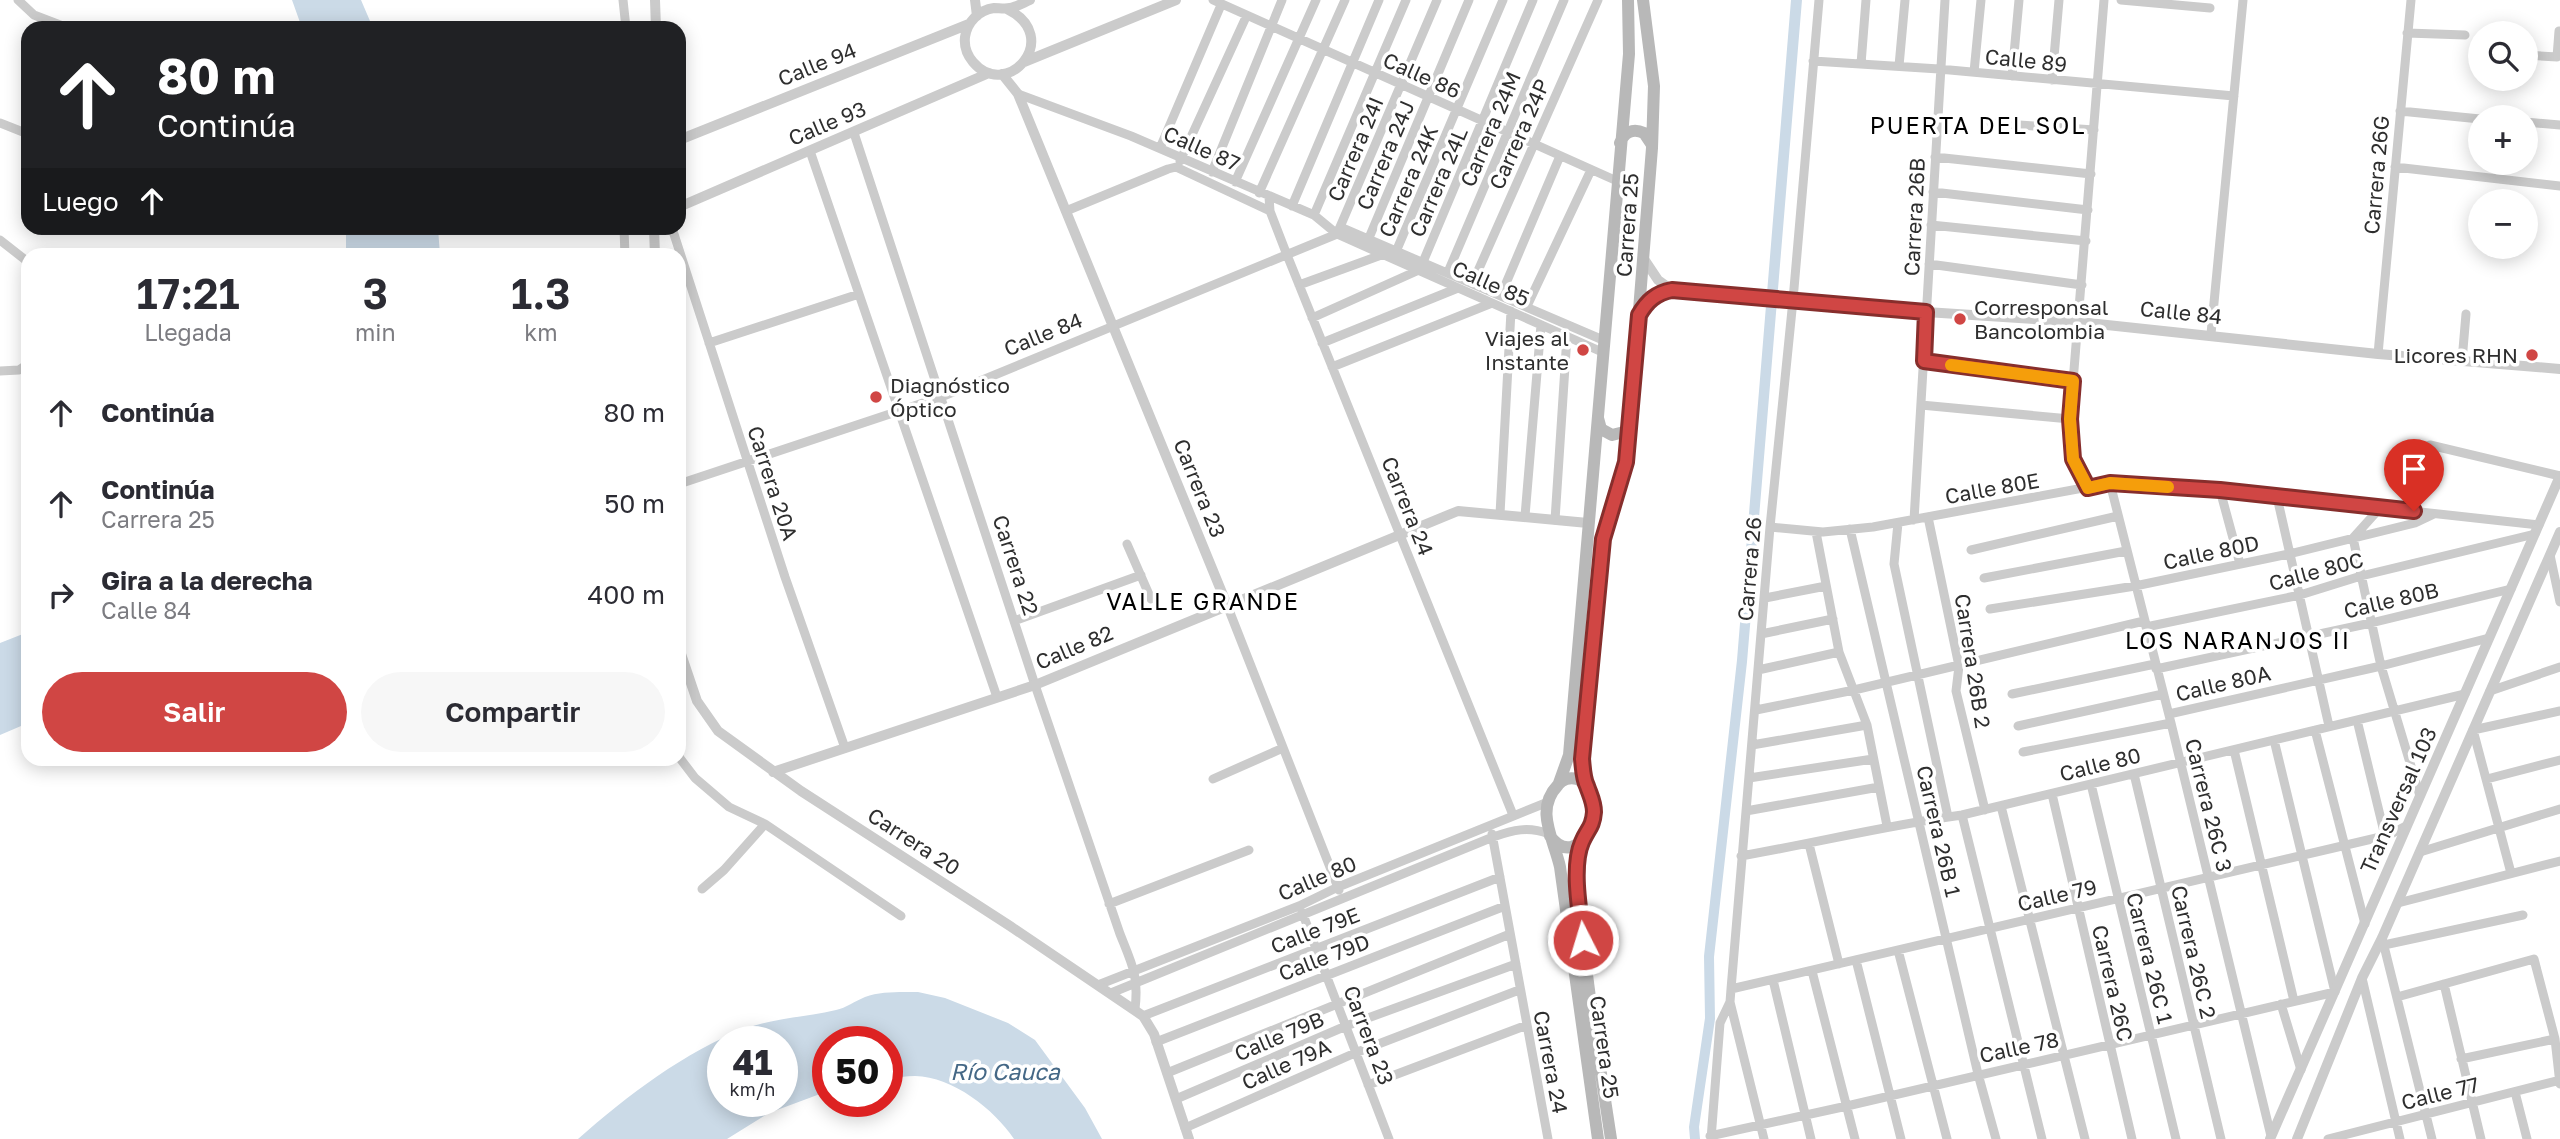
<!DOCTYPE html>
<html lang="es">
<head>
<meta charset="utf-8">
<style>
	body { margin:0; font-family:"Golos Text",sans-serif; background:#f7f7f7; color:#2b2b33; height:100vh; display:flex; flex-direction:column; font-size:26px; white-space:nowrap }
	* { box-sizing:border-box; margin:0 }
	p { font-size:23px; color:#7c7c81 }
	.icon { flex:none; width:38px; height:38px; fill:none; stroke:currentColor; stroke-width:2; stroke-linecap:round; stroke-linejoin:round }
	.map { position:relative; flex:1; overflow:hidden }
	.details { position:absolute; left:21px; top:248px; width:665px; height:518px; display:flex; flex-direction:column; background:#fff; border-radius:21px; box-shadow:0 4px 18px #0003 }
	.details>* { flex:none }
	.hud { position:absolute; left:21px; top:21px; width:665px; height:214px; border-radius:21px; box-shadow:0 4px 18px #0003; background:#202124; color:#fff; overflow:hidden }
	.fabs { position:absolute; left:2468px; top:21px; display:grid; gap:14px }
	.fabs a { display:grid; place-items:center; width:70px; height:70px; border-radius:50%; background:#fff; box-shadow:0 4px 18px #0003; font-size:35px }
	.speed { position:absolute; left:707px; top:1026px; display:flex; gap:14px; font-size:35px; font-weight:700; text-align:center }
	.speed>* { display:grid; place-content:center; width:91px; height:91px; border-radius:50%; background:#fff; box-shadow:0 4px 18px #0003; line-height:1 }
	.speed small { font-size:18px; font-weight:400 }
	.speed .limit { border:10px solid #d22; background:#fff; color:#111 }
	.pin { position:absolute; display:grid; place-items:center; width:60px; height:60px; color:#fff; margin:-72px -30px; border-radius:50% 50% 50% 0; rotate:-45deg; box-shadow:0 0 7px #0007 }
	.pin .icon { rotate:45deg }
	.me { position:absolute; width:77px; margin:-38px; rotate:355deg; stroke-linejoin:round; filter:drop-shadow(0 0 5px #0008) }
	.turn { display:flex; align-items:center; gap:24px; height:147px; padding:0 21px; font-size:32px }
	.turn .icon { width:91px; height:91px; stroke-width:2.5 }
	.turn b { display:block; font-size:49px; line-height:60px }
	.then { display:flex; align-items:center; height:66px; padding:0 21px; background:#0003; gap:14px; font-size:26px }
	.eta { display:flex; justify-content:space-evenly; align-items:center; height:119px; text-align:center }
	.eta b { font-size:42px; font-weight:600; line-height:49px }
	.action { display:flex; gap:14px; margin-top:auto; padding:14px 21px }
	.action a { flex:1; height:80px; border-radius:42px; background:#d04644; color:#fff; font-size:28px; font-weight:600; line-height:80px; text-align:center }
	.action a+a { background:#f7f7f7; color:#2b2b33 }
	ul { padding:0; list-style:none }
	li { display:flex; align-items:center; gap:21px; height:91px; padding:0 21px }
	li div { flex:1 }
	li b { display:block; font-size:26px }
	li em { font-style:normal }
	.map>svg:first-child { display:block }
	.water { fill:#cbdae7; fill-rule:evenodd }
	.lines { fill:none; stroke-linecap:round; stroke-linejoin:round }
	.minor { stroke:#cbcbcb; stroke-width:9 }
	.tertiary { stroke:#cbcbcb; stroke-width:10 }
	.secondary { stroke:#b8b8b8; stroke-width:12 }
	.route-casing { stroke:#872e2c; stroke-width:18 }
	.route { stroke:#d04644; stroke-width:12 }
	.slow { stroke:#f59e0b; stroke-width:12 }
	.poi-dot { fill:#d04644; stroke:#fff; stroke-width:2.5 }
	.labels { text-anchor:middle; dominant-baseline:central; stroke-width:7; stroke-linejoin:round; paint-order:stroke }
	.street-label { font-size:21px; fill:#2e2e2e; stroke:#fff }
	.poi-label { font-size:21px; fill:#2e2e2e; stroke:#fff; text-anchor:start }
	.neighbourhood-label { font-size:23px; letter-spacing:2px; fill:#000; stroke:#fff }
	.water-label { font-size:23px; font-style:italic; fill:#456886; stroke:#fff }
</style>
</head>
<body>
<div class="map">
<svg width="2560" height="1139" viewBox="0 0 2560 1139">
	<rect width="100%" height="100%" fill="#fff"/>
	<path class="water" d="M 292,0 L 361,0 L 373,28 L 302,28 Z
		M 1791,0 L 1802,0 L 1747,662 L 1714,957 L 1715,1019 L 1699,1127 L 1700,1139 L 1690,1139 L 1689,1127 L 1705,1018 L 1704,956 L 1737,660 Z
		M 346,228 L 438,228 L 440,255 L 346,255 Z
		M 28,632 L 28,723 L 0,735 L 0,643 Z
		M 918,992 L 945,998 L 1008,1023 L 1035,1040 L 1085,1108 L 1102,1139 L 1014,1139 C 994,1109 953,1077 915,1076 C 906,1076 896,1078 887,1078 L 887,1041 L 828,1041 L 828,1091 L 769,1113 L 727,1139 L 578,1139 C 627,1096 685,1051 747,1028 C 776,1018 806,1017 836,1010 C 846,1008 855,1001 865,997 C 881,991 901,992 918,992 ZM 782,1041 L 782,1101 L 723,1101 L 723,1041 Z"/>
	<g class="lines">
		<path class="minor" d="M 18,0 L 34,15 L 68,28
			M 623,0 L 626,28
			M 1213,0 L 1617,181
			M 2121,0 L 2210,8
			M 2407,33 L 2465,35
			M 2525,55 L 2557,57 L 2559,31
			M 1813,61 L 1939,69 L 2234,96
			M 1861,64 L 1866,0
			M 1899,66 L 1905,0
			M 1974,72 L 1981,0
			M 2012,76 L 2019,0
			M 2052,80 L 2059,0
			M 1018,94 L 1131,136 L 1314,215 L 1337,234 L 1602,352
			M 2400,111 L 2480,119
			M 2525,122 L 2560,125
			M 0,123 L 28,134
			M 1991,123 L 2094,130
			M 854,133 L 1035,685 L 1120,934 C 1132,964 1139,976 1135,1009
			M 1160,148 L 1221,5
			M 810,151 L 997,697
			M 1935,157 L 2091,174
			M 1180,161 L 1246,17
			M 2395,167 L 2560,186
			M 1212,172 L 1282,0
			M 1235,182 L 1316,0
			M 1933,192 L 2088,210
			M 1259,193 L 1345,0
			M 1269,197 L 1270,211 L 1287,255 L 1513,815
			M 1292,206 L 1379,0
			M 1066,211 L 1168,169 L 1176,167 L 1270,211
			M 1314,215 L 1406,0
			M 1931,225 L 2086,241
			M 1340,227 L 1603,340
			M 624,228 L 625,256
			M 672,228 L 785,577 L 845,748
			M 0,240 L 28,262
			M 1366,245 L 1469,0
			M 1395,254 L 1503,0
			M 1423,262 L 1533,0
			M 1929,264 L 2082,285
			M 1448,272 L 1564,0
			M 1473,282 L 1598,0
			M 1299,285 L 1384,254
			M 1501,295 L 1560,156
			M 1527,306 L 1591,170
			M 1312,318 L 1419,270
			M 2211,334 L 2243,0
			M 709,343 L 859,294
			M 1322,343 L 1458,288
			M 2378,354 L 2411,0
			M 1924,361 L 2073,381
			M 2462,361 L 2466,314
			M 1332,367 L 1492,303
			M 0,371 L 19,370 L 28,364
			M 1921,405 L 2070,419
			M 2110,483 L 2171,723 L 2271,1136
			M 679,484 L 941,397 L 1337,234 L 1437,0
			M 2089,488 L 2073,459 L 2070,419 L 2104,0
			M 2220,490 L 2240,564
			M 2277,497 L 2329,726
			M 2380,508 L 2353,538 L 2381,666 L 2420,796
			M 2414,511 L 2421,453 L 2425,447 L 2430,445 L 2560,476
			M 1500,514 L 1511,311
			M 1525,516 L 1541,325
			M 1928,517 L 1959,666 L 1956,691 L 1985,810
			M 1555,520 L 1567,336
			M 1914,520 L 1945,0
			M 1898,523 L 1894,564 L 1948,817
			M 1770,527 L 1823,532 L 1873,527 L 2110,483 L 2220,490 L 2539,525
			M 1850,529 L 1978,1074 L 1996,1139
			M 1816,532 L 1839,652 L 1867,725 L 1887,826
			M 1127,544 L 1151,599
			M 1971,550 L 2118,516
			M 2550,555 L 2560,602
			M 1984,578 L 2126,551
			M 1765,598 L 1826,586
			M 1227,605 L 1339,890
			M 1990,609 L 2135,586 L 2289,554 L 2415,523 L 2434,514
			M 1014,621 L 1141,575
			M 2146,627 L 2300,595 L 2361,576 L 2535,534
			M 1761,634 L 1833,619
			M 2156,669 L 2371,623 L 2511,589
			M 1758,670 L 1839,652
			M 2490,691 L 2560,667
			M 2012,694 L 2155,664
			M 1756,710 L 1854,690 L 2144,621
			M 2169,714 L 2381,666 L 2489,638
			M 2357,720 L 2385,836
			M 2018,726 L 2163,694
			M 2315,730 L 2365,924
			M 1752,745 L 1867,725
			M 2234,750 L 2294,1001
			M 2023,752 L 2171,723
			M 679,757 L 695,778 L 729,807 L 765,824 L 901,916
			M 2134,774 L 2221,1139
			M 1749,778 L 1873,759
			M 1213,779 L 1283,748
			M 2487,779 L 2560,760
			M 2091,784 L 2176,1139
			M 2052,794 L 2132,1139
			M 2001,806 L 2085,1139
			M 1746,811 L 1879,787
			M 1962,815 L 2042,1139
			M 1492,834 L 1548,1139
			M 1809,844 L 1839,964
			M 2420,852 L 2560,809
			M 1741,856 C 1815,843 1888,825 1962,815 L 2465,694
			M 2511,873 L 2473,730 L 2560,711
			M 702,889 L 724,870 L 765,824
			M 2398,903 L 2560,861
			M 1109,904 L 1249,850
			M 1302,912 L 1389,1139
			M 2382,938 L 2432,1139
			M 2384,945 L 2523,915
			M 1898,950 L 1947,1139
			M 1856,960 L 1901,1139
			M 1812,971 L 1855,1139
			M 2362,978 L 2400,1139
			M 1773,980 L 1811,1139
			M 2444,984 L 2481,1139
			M 1098,985 L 1299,906 L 1338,887 L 1548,802
			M 1731,989 L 2389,835 L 2406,826
			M 1111,993 L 1493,837 C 1513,830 1528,826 1549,834
			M 2397,997 L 2534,959 L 2555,1039 L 2560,1084
			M 1730,1002 L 1764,1139
			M 2281,1004 L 2301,1070
			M 1143,1016 L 1500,877
			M 1156,1042 L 1505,906
			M 2461,1059 L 2555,1039
			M 1167,1073 L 1510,934
			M 1368,1085 L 1527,1025
			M 2515,1092 L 2527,1139
			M 1176,1099 L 1346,1026 L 1516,964
			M 1185,1128 L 1355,1053 L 1519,990
			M 1710,1136 L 1847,1106 L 2335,992 L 2274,740
			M 1711,1139 L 1720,1023 L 1730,1002 L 1731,989 L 1770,527 L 1793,300 L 1819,0
			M 2328,1139 L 2560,1080"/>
		<path class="tertiary" d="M 655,0 L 656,28
			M 975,0 L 977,16
			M 1007,9 C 1064,37 1007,102 973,62 C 967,55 964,46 965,37 C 967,22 979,10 994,8 C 999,8 1005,9 1010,8 C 1016,7 1023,3 1030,0
			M 1024,62 L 1176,0
			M 1002,74 L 1018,94 L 1227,605
			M 679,140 L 969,24
			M 679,207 L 989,73
			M 654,228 L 655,256
			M 1644,259 L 1658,280 L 1672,290
			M 1639,315 C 1647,301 1656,294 1672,290 L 1926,312 L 2079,322 L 2378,354 L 2560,369
			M 679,648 L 697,701 L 718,731 L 801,791 L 1010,926 L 1143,1016 L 1154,1034 L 1189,1139
			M 773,772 L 1035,685 L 1458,511 L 1588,523
			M 2270,1139 L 2560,476
			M 2297,1139 L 2362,978 L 2382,938 L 2560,532"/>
		<path class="secondary" d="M 1620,143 C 1624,132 1633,128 1644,133 L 1652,145
			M 1598,418 L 1601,429 L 1612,435 L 1624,432 L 1630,423
			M 1559,783 L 1569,755 L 1629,54 L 1628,0
			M 1586,785 L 1582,759 L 1603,539 L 1620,484 L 1628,447 L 1652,148 L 1654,86 L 1643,0
			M 1550,836 C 1581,878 1616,791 1577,779 C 1570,777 1562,779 1558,785 C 1534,810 1554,839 1560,867 L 1598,1139
			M 1582,841 C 1576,881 1580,919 1585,958 C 1592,1019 1602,1079 1611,1139"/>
	</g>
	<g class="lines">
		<g class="route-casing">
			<path id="route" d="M 1583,940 C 1580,913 1571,867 1582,842 C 1587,830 1593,827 1594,812 C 1594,802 1590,795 1587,786 C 1583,778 1583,768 1582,759 L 1603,539 L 1626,462 L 1639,315 C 1647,301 1656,293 1672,290 L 1926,312 L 1924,361 L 2073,381 L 2070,419 L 2073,459 L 2088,488 L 2110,483 L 2220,490 L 2414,511"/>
		</g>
		<use href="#route" class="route"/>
		<path class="slow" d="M 1951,365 L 2073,381 L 2070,419 L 2073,459 L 2088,488 L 2110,483 L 2168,487"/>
	</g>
	<g class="poi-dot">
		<circle cx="1960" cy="319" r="7"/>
		<circle cx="1583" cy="350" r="7"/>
		<circle cx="2532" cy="355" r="7"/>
		<circle cx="876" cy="397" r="7"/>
	</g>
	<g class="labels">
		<g class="street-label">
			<text transform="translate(2026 60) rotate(6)">Calle 89</text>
			<text transform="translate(817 64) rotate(-22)">Calle 94</text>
			<text transform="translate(1422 75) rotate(24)">Calle 86</text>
			<text transform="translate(827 123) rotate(-23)">Calle 93</text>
			<text transform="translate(1490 129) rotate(-67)">Carrera 24M</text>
			<text transform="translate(1519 134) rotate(-66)">Carrera 24P</text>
			<text transform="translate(1202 148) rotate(24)">Calle 87</text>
			<text transform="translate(1355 149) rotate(-67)">Carrera 24I</text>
			<text transform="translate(1385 155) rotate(-67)">Carrera 24J</text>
			<text transform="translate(2376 175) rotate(-85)">Carrera 26G</text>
			<text transform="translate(1408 181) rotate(-67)">Carrera 24K</text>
			<text transform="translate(1438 182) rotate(-67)">Carrera 24L</text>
			<text transform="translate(1914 217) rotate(-87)">Carrera 26B</text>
			<text transform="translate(1627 225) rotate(-86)">Carrera 25</text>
			<text transform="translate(1491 283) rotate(24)">Calle 85</text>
			<text transform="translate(2181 312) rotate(6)">Calle 84</text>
			<text transform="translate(1043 334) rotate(-22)">Calle 84</text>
			<text transform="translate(773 483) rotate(72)">Carrera 20A</text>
			<text transform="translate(1200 488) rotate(68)">Carrera 23</text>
			<text transform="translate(1992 488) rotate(-10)">Calle 80E</text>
			<text transform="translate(1408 506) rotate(68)">Carrera 24</text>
			<text transform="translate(2211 552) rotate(-12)">Calle 80D</text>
			<text transform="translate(1016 565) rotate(72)">Carrera 22</text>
			<text transform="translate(1749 569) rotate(-85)">Carrera 26</text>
			<text transform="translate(2316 571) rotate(-15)">Calle 80C</text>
			<text transform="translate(2391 600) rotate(-13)">Calle 80B</text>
			<text transform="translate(1074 647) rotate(-23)">Calle 82</text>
			<text transform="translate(1973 661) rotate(81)">Carrera 26B 2</text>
			<text transform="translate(2223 683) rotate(-13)">Calle 80A</text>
			<text transform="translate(2100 764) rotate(-14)">Calle 80</text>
			<text transform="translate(2398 800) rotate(-66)">Transversal 103</text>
			<text transform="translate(2209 805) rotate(76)">Carrera 26C 3</text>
			<text transform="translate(1939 831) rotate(77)">Carrera 26B 1</text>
			<text transform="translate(914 841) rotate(33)">Carrera 20</text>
			<text transform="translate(1317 878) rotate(-23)">Calle 80</text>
			<text transform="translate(2057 895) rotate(-13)">Calle 79</text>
			<text transform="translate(1315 930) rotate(-21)">Calle 79E</text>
			<text transform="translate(2194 952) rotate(77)">Carrera 26C 2</text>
			<text transform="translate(1324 957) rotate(-21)">Calle 79D</text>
			<text transform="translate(2150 958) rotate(76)">Carrera 26C 1</text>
			<text transform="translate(2113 983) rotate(77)">Carrera 26C</text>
			<text transform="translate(1369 1035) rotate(69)">Carrera 23</text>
			<text transform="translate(1279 1036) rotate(-23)">Calle 79B</text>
			<text transform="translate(1605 1047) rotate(82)">Carrera 25</text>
			<text transform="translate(2019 1047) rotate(-12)">Calle 78</text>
			<text transform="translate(1551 1062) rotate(79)">Carrera 24</text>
			<text transform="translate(1286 1064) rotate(-24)">Calle 79A</text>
			<text transform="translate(2440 1093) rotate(-14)">Calle 77</text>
		</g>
		<g class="poi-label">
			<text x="1974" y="307">Corresponsal<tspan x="1974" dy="24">Bancolombia</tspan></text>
			<text x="1569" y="338" text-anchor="end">Viajes al<tspan x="1569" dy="24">Instante</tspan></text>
			<text x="2518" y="355" text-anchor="end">Licores RHN</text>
			<text x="890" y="385">Diagnóstico<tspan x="890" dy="24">Óptico</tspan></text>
		</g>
		<g class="neighbourhood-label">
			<text x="1978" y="125">PUERTA DEL SOL</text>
			<text x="1203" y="601">VALLE GRANDE</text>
			<text x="2238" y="640">LOS NARANJOS II</text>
		</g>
		<g class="water-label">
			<text x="1005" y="1071">Río Cauca</text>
		</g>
	</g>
</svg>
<div class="fabs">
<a><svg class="icon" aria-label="search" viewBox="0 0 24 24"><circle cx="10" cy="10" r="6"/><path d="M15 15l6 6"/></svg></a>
<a>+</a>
<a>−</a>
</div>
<div class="speed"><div>41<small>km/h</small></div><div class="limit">50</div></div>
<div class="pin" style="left:2414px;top:511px;background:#d93025"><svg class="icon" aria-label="arrive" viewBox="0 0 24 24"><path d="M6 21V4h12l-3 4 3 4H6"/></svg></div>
<svg class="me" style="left:1583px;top:940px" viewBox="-20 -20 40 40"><circle r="17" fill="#d04644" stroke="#fff" stroke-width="3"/><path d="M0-11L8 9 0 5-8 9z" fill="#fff"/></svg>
<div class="hud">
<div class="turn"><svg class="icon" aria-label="ahead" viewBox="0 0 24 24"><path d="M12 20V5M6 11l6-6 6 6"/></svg><div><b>80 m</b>Continúa</div></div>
<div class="then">Luego<svg class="icon" aria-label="ahead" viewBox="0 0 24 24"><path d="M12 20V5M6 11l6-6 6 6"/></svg></div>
</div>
<section class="details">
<div class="eta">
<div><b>17:21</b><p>Llegada</p></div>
<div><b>3</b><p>min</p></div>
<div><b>1.3</b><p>km</p></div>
</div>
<ul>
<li><svg class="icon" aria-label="ahead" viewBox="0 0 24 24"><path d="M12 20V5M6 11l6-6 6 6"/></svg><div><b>Continúa</b></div><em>80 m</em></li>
<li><svg class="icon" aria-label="ahead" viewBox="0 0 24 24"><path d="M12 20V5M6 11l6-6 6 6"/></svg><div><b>Continúa</b><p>Carrera 25</p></div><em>50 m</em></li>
<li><svg class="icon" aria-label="right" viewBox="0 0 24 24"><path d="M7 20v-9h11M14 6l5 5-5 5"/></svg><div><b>Gira a la derecha</b><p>Calle 84</p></div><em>400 m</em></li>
</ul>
<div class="action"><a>Salir</a><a>Compartir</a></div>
</section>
</div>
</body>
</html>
